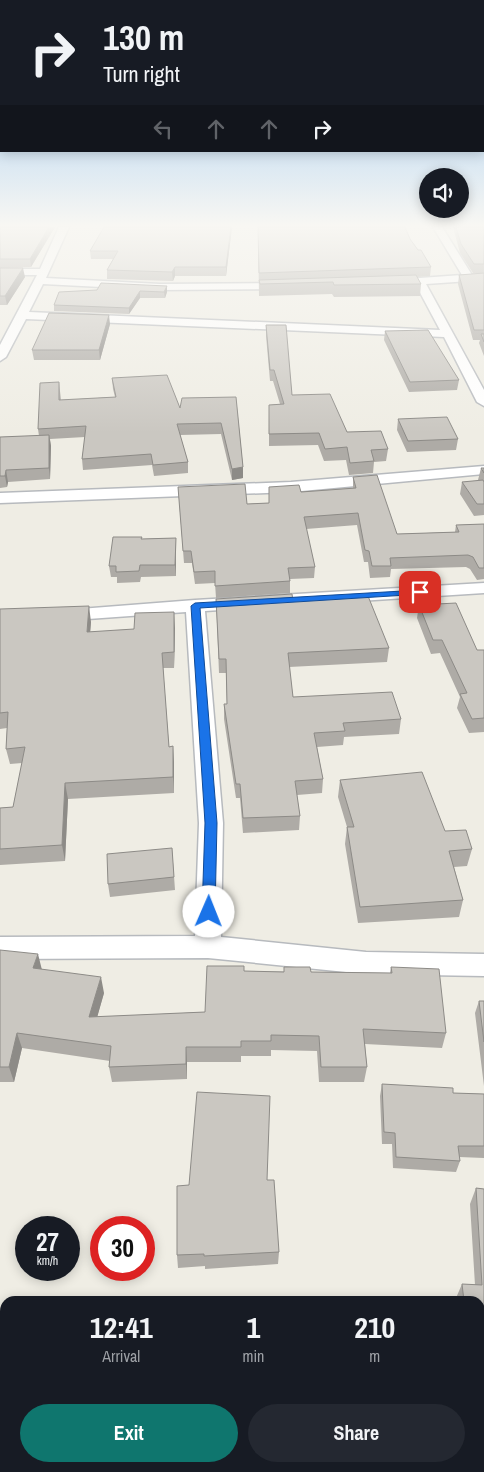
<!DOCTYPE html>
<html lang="en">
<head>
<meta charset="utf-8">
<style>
	body { margin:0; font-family:"Archivo Narrow",sans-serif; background:#242831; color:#f1f3f6; height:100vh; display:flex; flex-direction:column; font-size:19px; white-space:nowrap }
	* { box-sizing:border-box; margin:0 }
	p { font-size:16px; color:#9ea1a6 }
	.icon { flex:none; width:28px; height:28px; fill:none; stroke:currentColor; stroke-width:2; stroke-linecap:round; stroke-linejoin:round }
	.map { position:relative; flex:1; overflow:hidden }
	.side { position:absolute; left:0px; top:1296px; width:485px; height:176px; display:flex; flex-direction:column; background:#171b24; border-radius:15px 15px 0 0; box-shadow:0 2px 12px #0003 }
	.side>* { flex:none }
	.guide { position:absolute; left:0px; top:0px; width:485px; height:152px; box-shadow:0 2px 12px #0003; background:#171b24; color:#f1f3f6; overflow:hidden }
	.fabs { position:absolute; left:419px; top:168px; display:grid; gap:10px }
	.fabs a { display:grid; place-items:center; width:50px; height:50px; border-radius:50%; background:#171b24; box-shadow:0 2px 12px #0003; font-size:25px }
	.speed { position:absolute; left:15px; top:1216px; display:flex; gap:10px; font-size:25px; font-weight:700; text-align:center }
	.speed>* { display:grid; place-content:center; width:65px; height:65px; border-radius:50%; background:#171b24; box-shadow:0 2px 12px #0003; line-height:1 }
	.speed small { font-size:12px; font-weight:400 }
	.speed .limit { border:8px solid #d22; background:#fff; color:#111 }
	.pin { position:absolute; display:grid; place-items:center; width:42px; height:42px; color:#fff; margin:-21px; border-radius:10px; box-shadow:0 2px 8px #0006 }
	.me { position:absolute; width:55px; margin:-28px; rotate:1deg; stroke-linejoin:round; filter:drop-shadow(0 0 4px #0008) }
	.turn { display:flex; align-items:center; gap:18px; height:105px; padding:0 20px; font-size:22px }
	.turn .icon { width:65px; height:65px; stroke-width:2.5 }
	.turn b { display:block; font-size:35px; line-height:42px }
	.lanes { display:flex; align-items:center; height:48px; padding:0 20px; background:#0003; justify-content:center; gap:25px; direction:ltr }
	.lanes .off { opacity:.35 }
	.eta { display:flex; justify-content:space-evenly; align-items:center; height:85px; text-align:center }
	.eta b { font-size:30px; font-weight:700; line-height:35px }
	.button { display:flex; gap:10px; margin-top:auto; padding:10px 20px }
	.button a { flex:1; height:58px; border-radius:30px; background:#0f766e; color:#fff; font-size:20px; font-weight:700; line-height:58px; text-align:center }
	.button a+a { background:#242831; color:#f1f3f6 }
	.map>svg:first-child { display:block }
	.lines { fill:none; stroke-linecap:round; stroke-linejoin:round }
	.minor-casing { stroke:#b7babe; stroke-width:3 }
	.minor { fill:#fff; fill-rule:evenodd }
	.wall { fill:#aeaba6 }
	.shaded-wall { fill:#8d8b87 }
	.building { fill:#cac7c1; stroke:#8d8b87 }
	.route { fill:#1a73e8; stroke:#114b97 }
</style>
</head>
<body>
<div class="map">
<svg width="484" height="1472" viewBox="0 0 484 1472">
	<rect width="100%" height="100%" fill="#efede4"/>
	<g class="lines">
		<g class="minor-casing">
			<path id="minor" d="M 59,227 L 69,227 L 46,278 L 160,284 L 289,283 L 294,286 L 289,289 L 160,290 L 43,284 L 29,312 L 440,330 L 416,285 L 392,286 L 387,283 L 392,280 L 462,275 L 433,227 L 442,227 L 472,275 L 484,274 L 484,280 L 426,284 L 484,390 L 484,406 L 477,402 L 444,337 L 26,319 L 6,357 L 0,361 L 0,345 L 37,275 L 0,275 L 0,269 L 40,269 Z
				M 484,466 L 484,474 L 291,492 L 0,503 L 0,493 L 291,482 Z
				M 484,583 L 484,593 L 205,611 L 223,823 L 221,937 L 366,952 L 484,954 L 484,976 L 366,974 L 208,958 L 0,959 L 0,937 L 195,936 L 199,823 L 186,612 L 60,621 L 54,619 L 51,615 L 54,611 L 195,600 Z"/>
		</g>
		<use href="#minor" class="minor"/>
	</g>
	<path class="wall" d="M 0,227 L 55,227 L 31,267 L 0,268 Z
		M 104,227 L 232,227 L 226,276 L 175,276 L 173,281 L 107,279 L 107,270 L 113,259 L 91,259 L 90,251 Z
		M 258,227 L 410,239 L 431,267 L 430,276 L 417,277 L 421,284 L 420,296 L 334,297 L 332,294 L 259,296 Z
		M 453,227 L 484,227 L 484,273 L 473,273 L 460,253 Z
		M 0,268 L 25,277 L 7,305 L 0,305 Z
		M 484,273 L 484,356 L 479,343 L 480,340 L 473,340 L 458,284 L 459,275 Z
		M 167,286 L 167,292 L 165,298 L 140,298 L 129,314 L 54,311 L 54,305 Z
		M 110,324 L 100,360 L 34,360 L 32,350 Z
		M 266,325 L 292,395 L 347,432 L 388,449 L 386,461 L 374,462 L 373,473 L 349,475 L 346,460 L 324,461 L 318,445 L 269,446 L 269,405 L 280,404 L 273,381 L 270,381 L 266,336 Z
		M 385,331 L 459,380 L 457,390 L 409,392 L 384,340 Z
		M 112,378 L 180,408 L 236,397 L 243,467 L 243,478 L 232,480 L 221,434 L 180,435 L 188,462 L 188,473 L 154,476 L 152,465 L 83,470 L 82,459 L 85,437 L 50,439 L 51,446 L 50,479 L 8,482 L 7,487 L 0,488 L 0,437 L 39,436 L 38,429 L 59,382 L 61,400 L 115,397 L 113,389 Z
		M 398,419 L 458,439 L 456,450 L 407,452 L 397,430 Z
		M 481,468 L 484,468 L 484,515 L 474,516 L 460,494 L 462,482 L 479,481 L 478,480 Z
		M 353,477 L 397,534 L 455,532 L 456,525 L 484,524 L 484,579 L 477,580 L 470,569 L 466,567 L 391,569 L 390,577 L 370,578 L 368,562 L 364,562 L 357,525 L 306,529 L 315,567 L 314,578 L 290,579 L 290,593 L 216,598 L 215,583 L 195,584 L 192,563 L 184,563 L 178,487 L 247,504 L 269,503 L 301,492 L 353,488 Z
		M 176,538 L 176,576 L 141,577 L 140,582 L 117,583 L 117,577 L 111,577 L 109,566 L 142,539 Z
		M 216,599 L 293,601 L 389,648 L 387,662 L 289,667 L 293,697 L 401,719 L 399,734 L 344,737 L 343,745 L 317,747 L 323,779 L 322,793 L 297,795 L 300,816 L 299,830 L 243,833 L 240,798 L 236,798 L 224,719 L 224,704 L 227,704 L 226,673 L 219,673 Z
		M 419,605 L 477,650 L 484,650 L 484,732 L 469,733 L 457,708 L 460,697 L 440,653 L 431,654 L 417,618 Z
		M 0,609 L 91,622 L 90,632 L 175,628 L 174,668 L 163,668 L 169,747 L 173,746 L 174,793 L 68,799 L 65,861 L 0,865 L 0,808 L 13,807 L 22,763 L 10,764 L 6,749 L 7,728 L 0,729 Z
		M 340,780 L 445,831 L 472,849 L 467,866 L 454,867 L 463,900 L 459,917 L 358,923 L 345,844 L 347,827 L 338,797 Z
		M 172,848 L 175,890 L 110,897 L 108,884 Z
		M 0,950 L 42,969 L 104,993 L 97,1017 L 205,1012 L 244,971 L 390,973 L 391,967 L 446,1033 L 442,1048 L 365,1044 L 367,1067 L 364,1082 L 319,1082 L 317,1051 L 271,1050 L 271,1056 L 241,1056 L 241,1062 L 187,1062 L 187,1079 L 112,1082 L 109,1067 L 110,1061 L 22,1048 L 14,1082 L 0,1082 Z
		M 479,1001 L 484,1001 L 484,1086 L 475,1013 Z
		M 382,1084 L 453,1093 L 484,1094 L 484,1158 L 459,1157 L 460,1161 L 456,1172 L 393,1168 L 392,1144 L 382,1144 L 380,1096 Z
		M 267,1180 L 279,1252 L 278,1264 L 205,1269 L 205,1266 L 178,1268 L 177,1255 Z
		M 476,1188 L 484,1189 L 484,1376 L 480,1376 L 480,1301 L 456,1301 L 456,1298 L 462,1284 L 475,1285 L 470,1204 Z"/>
	<path class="shaded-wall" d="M 49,227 L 55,227 L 31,267 L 30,259 Z
		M 231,227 L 232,227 L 226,276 L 226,267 Z
		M 175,267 L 175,276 L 173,281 L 172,272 Z
		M 23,268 L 25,277 L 7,305 L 5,296 Z
		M 167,286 L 167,292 L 165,298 L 164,292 Z
		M 140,291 L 140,298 L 129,314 L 129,308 Z
		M 109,315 L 110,324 L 100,360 L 99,350 Z
		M 49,435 L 51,446 L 50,479 L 49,468 Z
		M 243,467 L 243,478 L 232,480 L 232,469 Z
		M 6,470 L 8,482 L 7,487 L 5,476 Z
		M 176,538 L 176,576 L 175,565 Z
		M 89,606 L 91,622 L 89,647 L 87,632 Z
		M 174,612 L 175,628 L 174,668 Z
		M 173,746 L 174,762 L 174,793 L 173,777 Z
		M 65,783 L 68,799 L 65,861 L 62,845 Z
		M 38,954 L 42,970 L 33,968 Z
		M 101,977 L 104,993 L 93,1032 L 89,1017 Z
		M 17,1033 L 22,1048 L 14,1082 L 9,1067 Z
		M 186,1047 L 187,1062 L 187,1079 L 186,1064 Z"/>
	<path class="building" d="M 0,227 L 49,227 L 30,259 L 0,259 Z
		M 104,227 L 231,227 L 226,267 L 175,267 L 172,272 L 107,270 L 118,251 L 90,251 Z
		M 258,227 L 405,227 L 410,239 L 418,250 L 421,250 L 431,267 L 259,273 Z
		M 456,227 L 484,227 L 484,264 L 474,264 L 461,244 Z
		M 0,268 L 23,268 L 5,296 L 0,296 Z
		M 484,273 L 484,330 L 474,330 L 459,275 Z
		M 416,275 L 421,284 L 334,285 L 333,282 L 260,284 L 259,280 Z
		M 101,283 L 167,286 L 164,292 L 140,291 L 129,308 L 54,305 L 59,292 L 97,290 Z
		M 49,313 L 109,315 L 99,350 L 32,350 Z
		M 266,325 L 286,325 L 292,395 L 330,394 L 347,432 L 381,431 L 388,449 L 371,450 L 374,461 L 350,463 L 347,447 L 325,449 L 319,433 L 269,434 L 269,405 L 284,404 L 274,370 L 270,370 Z
		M 428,330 L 459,380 L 410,382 L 385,331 Z
		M 481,334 L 484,334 L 484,342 Z
		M 167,375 L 180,408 L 182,398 L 236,397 L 243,467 L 232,469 L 221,423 L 177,424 L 188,462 L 153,465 L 151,454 L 82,459 L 86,426 L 38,429 L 40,383 L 59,382 L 59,400 L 116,397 L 112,378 Z
		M 447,417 L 458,439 L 408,441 L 398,419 Z
		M 49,435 L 49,468 L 6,470 L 5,476 L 0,476 L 0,437 Z
		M 481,468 L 484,468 L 484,473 Z
		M 377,475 L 397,534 L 459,532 L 456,525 L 484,524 L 484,568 L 479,568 L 473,557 L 468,555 L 390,558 L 391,566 L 372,566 L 369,551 L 365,550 L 358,513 L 304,517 L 315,567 L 288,568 L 290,581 L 215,586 L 215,571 L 194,572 L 191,551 L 183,551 L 178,487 L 245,484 L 247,504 L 269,503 L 269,487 L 299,485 L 301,492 L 356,488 L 353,477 Z
		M 483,480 L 484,482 L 484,504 L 477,504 L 462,482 Z
		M 113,537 L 142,537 L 141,539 L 176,538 L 175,565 L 140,565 L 139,571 L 116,572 L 116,566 L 109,566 Z
		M 292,594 L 293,601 L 368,596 L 389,648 L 288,653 L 293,697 L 392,692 L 401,719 L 343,723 L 345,731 L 314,733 L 323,779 L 295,781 L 300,816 L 243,818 L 240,784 L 236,784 L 224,704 L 227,704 L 226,659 L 219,659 L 216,599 Z
		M 456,603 L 477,650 L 484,650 L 484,718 L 472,719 L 460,694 L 467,693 L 442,640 L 433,640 L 419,605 Z
		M 89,606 L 87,632 L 134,629 L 135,613 L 174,612 L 174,652 L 162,653 L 169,747 L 173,746 L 173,777 L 65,783 L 62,845 L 0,849 L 0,808 L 13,807 L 25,747 L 6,749 L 8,712 L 0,713 L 0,609 Z
		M 422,772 L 445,831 L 466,830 L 472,849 L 449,851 L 463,900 L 360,907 L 347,827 L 354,827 L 340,780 Z
		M 172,848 L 174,877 L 108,884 L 107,854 Z
		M 0,950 L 38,954 L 33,968 L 101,977 L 89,1017 L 205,1012 L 207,966 L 244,966 L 244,971 L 284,972 L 284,967 L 310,967 L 311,972 L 392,973 L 391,967 L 439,969 L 446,1033 L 363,1029 L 367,1067 L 321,1067 L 319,1036 L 271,1035 L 271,1041 L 241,1041 L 241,1047 L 186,1047 L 186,1064 L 109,1067 L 111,1046 L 17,1033 L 9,1067 L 0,1067 Z
		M 479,1001 L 484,1001 L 484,1042 Z
		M 382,1084 L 453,1088 L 453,1093 L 484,1094 L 484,1146 L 458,1146 L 460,1161 L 396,1157 L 395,1133 L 384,1132 Z
		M 197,1092 L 270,1096 L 267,1180 L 274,1180 L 279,1252 L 204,1256 L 204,1254 L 177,1255 L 177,1186 L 189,1185 Z
		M 476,1188 L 484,1189 L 484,1364 L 480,1364 L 480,1301 L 464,1301 L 462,1284 L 482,1285 Z
		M 133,1468 L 236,1468 L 235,1472 L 132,1472 Z"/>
	<linearGradient id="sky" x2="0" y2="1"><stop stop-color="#8dc1f1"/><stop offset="0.52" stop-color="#f8f7f3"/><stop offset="1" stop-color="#f8f7f3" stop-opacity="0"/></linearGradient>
	<rect width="484" height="433" fill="url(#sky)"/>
	<path class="route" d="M 420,590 L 423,590 L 423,594 L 200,608 L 217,823 L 215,912 L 213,916 L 204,916 L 202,912 L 205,823 L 191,606 L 195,603 Z"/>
</svg>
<div class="fabs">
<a><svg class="icon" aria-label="sound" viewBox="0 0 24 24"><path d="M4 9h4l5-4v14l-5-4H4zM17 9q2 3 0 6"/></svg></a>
</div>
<div class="speed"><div>27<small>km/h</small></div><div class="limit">30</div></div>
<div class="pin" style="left:420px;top:592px;background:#d93025"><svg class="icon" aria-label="arrive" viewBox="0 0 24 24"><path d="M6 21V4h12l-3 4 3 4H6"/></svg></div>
<svg class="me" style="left:209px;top:912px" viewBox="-20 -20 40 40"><circle r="19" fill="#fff"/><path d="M0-13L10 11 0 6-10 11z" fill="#1a73e8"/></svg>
<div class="guide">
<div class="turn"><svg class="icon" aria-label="right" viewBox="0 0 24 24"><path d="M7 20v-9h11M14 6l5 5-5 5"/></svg><div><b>130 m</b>Turn right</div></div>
<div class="lanes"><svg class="icon off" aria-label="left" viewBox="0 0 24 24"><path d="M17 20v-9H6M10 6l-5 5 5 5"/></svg><svg class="icon off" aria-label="ahead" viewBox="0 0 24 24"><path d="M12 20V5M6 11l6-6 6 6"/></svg><svg class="icon off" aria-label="ahead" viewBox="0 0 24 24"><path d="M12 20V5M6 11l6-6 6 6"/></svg><svg class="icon" aria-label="right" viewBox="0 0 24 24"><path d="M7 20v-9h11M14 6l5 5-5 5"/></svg></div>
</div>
<section class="side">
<div class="eta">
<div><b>12:41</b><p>Arrival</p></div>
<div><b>1</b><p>min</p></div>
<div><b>210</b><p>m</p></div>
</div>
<div class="button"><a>Exit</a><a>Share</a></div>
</section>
</div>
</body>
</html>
